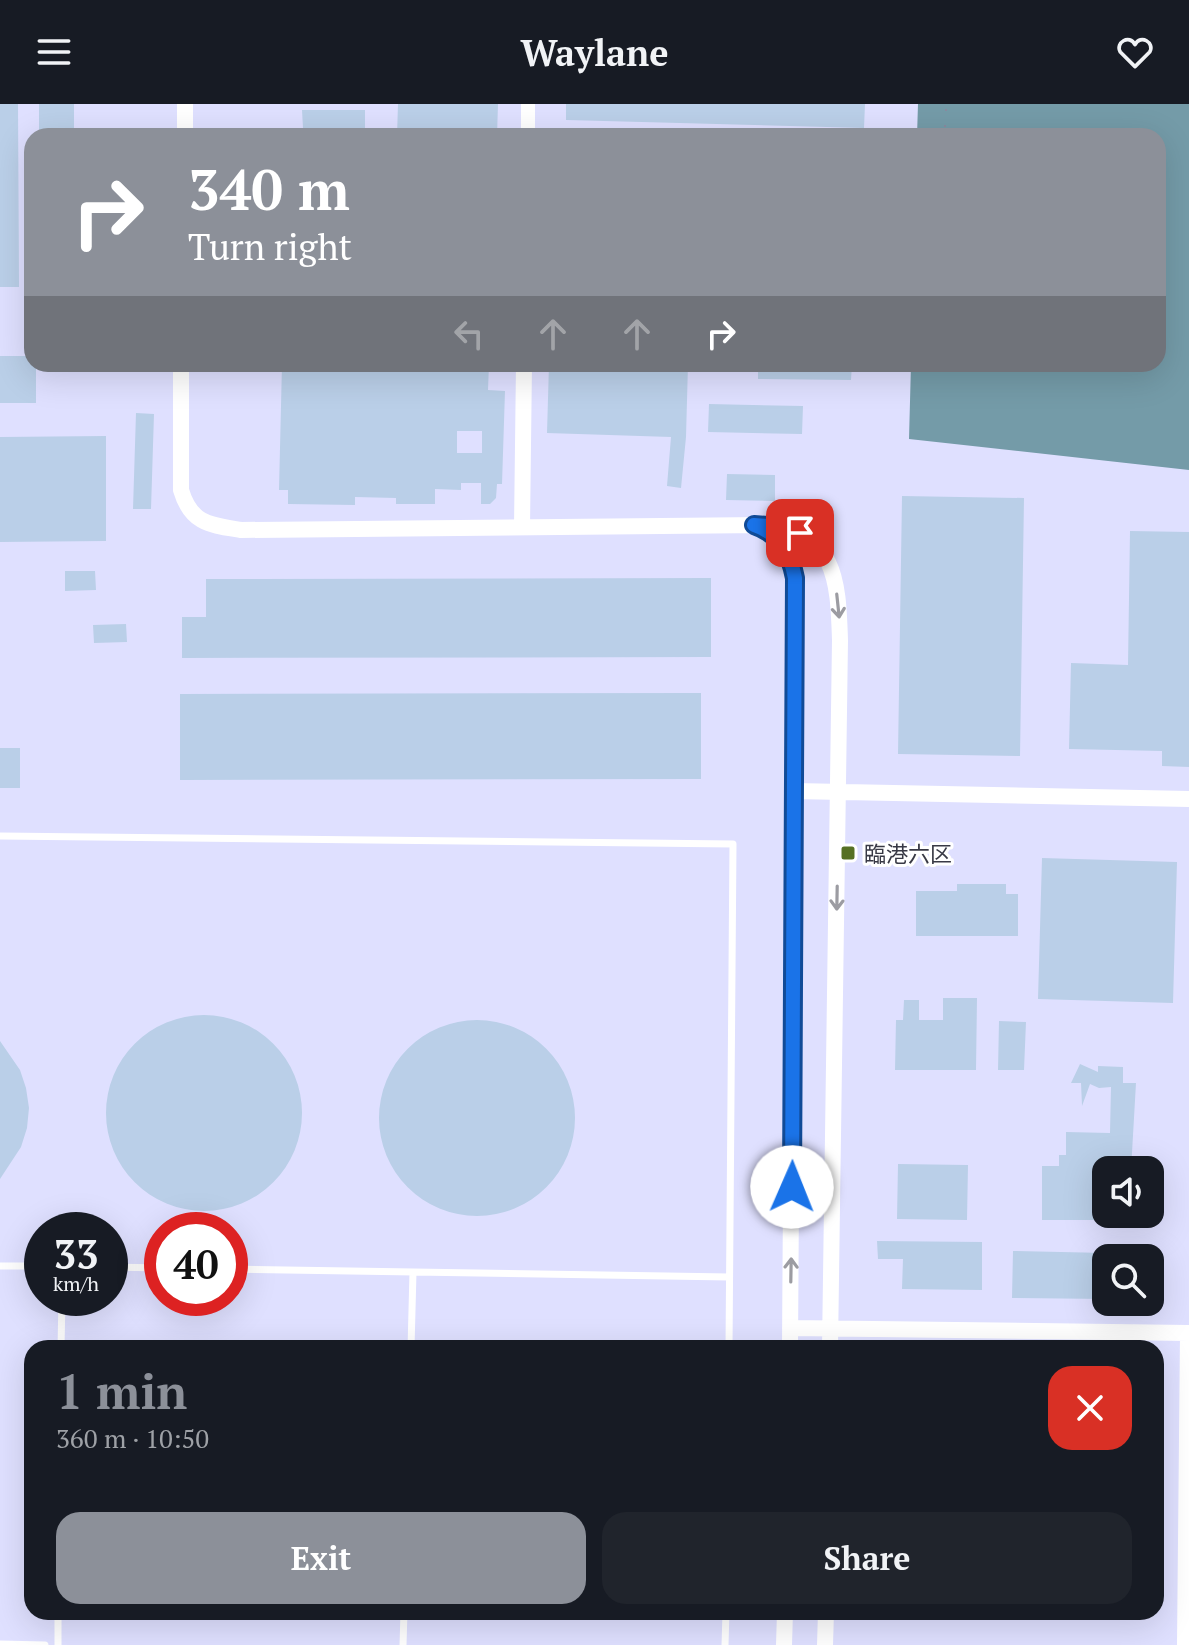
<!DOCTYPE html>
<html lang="en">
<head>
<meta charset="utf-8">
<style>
	body { margin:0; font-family:"PT Serif","Noto Sans JP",serif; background:#20242c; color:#f1f3f6; height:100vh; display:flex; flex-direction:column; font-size:30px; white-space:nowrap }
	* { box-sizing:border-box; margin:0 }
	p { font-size:26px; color:#9ea1a6 }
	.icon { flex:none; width:44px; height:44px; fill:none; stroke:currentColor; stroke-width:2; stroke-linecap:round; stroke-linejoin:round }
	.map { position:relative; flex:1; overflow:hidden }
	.details { position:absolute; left:24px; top:1236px; width:1140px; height:280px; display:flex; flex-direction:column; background:#171b24; border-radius:24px; box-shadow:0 8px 32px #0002 }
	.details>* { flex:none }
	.banner { position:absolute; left:24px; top:24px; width:1142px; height:244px; border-radius:24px; box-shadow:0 8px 32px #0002; background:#8c9099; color:#fff; overflow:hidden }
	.tools { position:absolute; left:1092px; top:1052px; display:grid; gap:16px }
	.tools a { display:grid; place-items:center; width:72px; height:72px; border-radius:16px; background:#171b24; box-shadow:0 8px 32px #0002; font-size:40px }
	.speed { position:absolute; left:24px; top:1108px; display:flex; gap:16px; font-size:40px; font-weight:700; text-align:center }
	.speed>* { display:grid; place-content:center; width:104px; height:104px; border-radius:50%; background:#171b24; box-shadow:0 8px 32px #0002; line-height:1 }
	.speed small { font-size:20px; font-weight:400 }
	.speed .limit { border:12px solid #d22; background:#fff; color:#111 }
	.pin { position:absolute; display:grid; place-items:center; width:68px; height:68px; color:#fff; margin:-34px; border-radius:16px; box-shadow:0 4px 12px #0006 }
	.me { position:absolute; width:88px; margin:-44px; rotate:1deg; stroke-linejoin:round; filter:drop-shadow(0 0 6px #0008) }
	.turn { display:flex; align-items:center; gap:28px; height:168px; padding:0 32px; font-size:36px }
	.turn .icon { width:104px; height:104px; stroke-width:2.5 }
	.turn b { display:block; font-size:56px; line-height:68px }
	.lanes { display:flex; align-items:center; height:76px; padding:0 32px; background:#0003; justify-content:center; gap:40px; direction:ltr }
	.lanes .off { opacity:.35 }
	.round { display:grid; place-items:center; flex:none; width:84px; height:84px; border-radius:24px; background:#20242c }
	.head { display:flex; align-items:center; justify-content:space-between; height:136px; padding:0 32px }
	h1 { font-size:48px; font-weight:800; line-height:60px; color:#8c9099 }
	.action { display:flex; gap:16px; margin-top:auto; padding:16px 32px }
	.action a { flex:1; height:92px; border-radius:24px; background:#8c9099; color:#fff; font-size:32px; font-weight:800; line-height:92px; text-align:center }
	.action a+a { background:#20242c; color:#f1f3f6 }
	header { display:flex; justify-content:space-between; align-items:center; height:104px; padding:0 32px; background:#171b24; font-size:36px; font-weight:800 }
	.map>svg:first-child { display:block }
	.water { fill:#749ba8 }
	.building { fill:#bacfe8; fill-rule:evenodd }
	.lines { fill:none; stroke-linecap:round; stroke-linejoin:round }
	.path { stroke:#898a9f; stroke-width:2; stroke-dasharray:2 6; stroke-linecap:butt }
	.service { stroke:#fff; stroke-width:7 }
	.minor { stroke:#fff; stroke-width:14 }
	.tertiary { stroke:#fff; stroke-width:16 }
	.oneway { stroke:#9c9ca2 }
	.route-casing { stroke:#114b97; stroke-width:20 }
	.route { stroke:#1a73e8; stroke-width:14 }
	.poi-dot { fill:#567023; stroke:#fff; stroke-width:3 }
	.labels { text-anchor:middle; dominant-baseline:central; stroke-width:6; stroke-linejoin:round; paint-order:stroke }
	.poi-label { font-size:22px; fill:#383945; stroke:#fff; text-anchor:start }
</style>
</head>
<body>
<header><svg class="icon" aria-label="menu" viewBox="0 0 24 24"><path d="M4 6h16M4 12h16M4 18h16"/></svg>Waylane<svg class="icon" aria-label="heart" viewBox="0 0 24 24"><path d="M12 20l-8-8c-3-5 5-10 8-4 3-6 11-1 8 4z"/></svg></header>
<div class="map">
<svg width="1189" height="1541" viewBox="0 0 1189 1541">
	<rect width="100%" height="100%" fill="#dfe0ff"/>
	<path class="water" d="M 918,0 L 1189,0 L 1189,366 L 909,335 L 911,260 L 1158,260 L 1158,32 L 917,32 Z"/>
	<path class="building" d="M 0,0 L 18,0 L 19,183 L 0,183 Z
		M 39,0 L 74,0 L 74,32 L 39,32 Z
		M 398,0 L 498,0 L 497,32 L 397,32 Z
		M 566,0 L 865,0 L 864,24 L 566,16 Z
		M 302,6 L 365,6 L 365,25 L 303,24 Z
		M 0,252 L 32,252 L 32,260 L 36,260 L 36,299 L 0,299 Z
		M 282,260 L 489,260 L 488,286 L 505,287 L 502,380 L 497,380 L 496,394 L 490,400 L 481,400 L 481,379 L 461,379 L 461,386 L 435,385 L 435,400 L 396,400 L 396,394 L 355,393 L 355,401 L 288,400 L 288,386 L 279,386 ZM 457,327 L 482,327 L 482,349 L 457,349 Z
		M 549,260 L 688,260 L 686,333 L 681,384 L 667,382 L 671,333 L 547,329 Z
		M 758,260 L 852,260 L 851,276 L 758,275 Z
		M 709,300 L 803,302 L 802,330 L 708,328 Z
		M 136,309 L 154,310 L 151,405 L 133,405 Z
		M 106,332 L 106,437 L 0,438 L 0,333 Z
		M 727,370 L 775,371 L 775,397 L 726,396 Z
		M 902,392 L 1024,394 L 1020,652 L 898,650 Z
		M 1130,427 L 1189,428 L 1189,663 L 1162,662 L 1162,647 L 1069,645 L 1071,559 L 1128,561 Z
		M 65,467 L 95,467 L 96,486 L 65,487 Z
		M 711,474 L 711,553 L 182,554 L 182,513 L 206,513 L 206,475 Z
		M 126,520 L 127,538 L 94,539 L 93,521 Z
		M 701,589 L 701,675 L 180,676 L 180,590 Z
		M 0,644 L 20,644 L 20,684 L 0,684 Z
		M 1042,754 L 1177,758 L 1173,899 L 1038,895 Z
		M 957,780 L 1006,780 L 1006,790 L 1018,790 L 1018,832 L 916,832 L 916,787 L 957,787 Z
		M 943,894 L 977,894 L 976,966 L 895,966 L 896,916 L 903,916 L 904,896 L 919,896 L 919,916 L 943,916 Z
		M106 1009a98 98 0 1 1 196 0a98 98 0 1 1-196 0Z
		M379 1014a98 98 0 1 1 196 0a98 98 0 1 1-196 0Z
		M 999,917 L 1026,918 L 1024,966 L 998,966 Z
		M 0,937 L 20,966 L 26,984 L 29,1004 L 27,1024 L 21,1043 L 0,1075 Z
		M 1080,960 L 1098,968 L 1098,962 L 1123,963 L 1123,979 L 1136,979 L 1131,1066 L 1106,1066 L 1106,1116 L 1042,1116 L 1042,1062 L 1059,1062 L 1059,1051 L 1066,1051 L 1066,1028 L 1110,1029 L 1111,983 L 1099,984 L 1090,980 L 1082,1002 L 1081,979 L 1071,979 Z
		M 898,1060 L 968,1061 L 967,1116 L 897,1115 Z
		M 877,1137 L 982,1138 L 982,1186 L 902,1185 L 903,1155 L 878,1155 Z
		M 1013,1147 L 1106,1149 L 1106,1195 L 1012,1194 Z"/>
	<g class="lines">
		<path class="path" d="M 946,7 L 946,0
			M 945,23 L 945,16
			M 917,29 L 940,29"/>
		<path class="service" d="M 0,732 L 733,740 L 729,1244
			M 0,1162 L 42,1162
			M 110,1163 L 162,1164
			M 230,1165 L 729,1173
			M 61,1244 L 62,1194
			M 411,1244 L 413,1168
			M 0,1540 L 45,1541
			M 58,1541 L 58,1508
			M 403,1541 L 404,1508
			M 725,1541 L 726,1508"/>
		<path class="minor" d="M 528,32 L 528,0"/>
		<path class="tertiary" d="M 185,32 L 185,0
			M 181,260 L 181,386 C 191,420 210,421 241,426 L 763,421 C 836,429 838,474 840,536 L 830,1244
			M 522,423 L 524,260
			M 761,424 C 783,434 790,450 795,474 L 790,1244
			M 794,687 L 1189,695
			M 790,1224 L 1189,1229
			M 784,1541 L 785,1508
			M 825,1541 L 826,1508
			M 1185,1541 L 1188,1229"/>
	</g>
	<defs><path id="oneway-shaft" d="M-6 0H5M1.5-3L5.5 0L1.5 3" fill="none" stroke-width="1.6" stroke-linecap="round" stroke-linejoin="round" transform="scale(2)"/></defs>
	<g class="oneway">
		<use href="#oneway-shaft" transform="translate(838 502) rotate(84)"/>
		<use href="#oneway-shaft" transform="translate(837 794) rotate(91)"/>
		<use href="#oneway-shaft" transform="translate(791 1166) rotate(-89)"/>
	</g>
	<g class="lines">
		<g class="route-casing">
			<path id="route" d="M 792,1083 L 795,474 C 790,448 780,430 754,421 L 781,423 L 800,429"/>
		</g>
		<use href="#route" class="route"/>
	</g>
	<rect class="poi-dot" x="840" y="741" width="16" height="16" rx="4"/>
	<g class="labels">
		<g class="poi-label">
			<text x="864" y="749">臨港六区</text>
		</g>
	</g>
</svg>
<div class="tools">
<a><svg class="icon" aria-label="sound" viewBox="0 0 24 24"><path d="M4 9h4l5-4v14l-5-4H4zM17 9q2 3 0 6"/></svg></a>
<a><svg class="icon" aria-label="search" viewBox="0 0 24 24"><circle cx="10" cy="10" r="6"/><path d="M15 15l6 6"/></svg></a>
</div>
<div class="speed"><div>33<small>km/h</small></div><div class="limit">40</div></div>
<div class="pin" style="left:800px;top:429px;background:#d93025"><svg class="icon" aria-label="arrive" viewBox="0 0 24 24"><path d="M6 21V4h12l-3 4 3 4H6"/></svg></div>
<svg class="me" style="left:792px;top:1083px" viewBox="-20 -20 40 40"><circle r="19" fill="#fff"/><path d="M0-13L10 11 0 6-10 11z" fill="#1a73e8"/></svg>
<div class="banner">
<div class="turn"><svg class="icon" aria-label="right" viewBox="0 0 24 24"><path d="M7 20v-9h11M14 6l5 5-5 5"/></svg><div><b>340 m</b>Turn right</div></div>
<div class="lanes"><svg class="icon off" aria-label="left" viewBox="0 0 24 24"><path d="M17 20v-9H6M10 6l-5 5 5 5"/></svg><svg class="icon off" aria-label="ahead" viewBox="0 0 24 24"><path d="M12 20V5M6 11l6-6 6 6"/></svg><svg class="icon off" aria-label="ahead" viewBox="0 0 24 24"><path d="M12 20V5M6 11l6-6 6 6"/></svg><svg class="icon" aria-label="right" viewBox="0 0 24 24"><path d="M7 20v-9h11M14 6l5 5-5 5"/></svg></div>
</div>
<section class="details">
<div class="head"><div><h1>1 min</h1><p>360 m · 10:50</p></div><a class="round" style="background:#d93025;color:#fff"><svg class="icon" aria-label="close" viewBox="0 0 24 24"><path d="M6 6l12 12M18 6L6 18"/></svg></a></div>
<div class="action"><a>Exit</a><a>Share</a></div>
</section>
</div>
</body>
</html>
